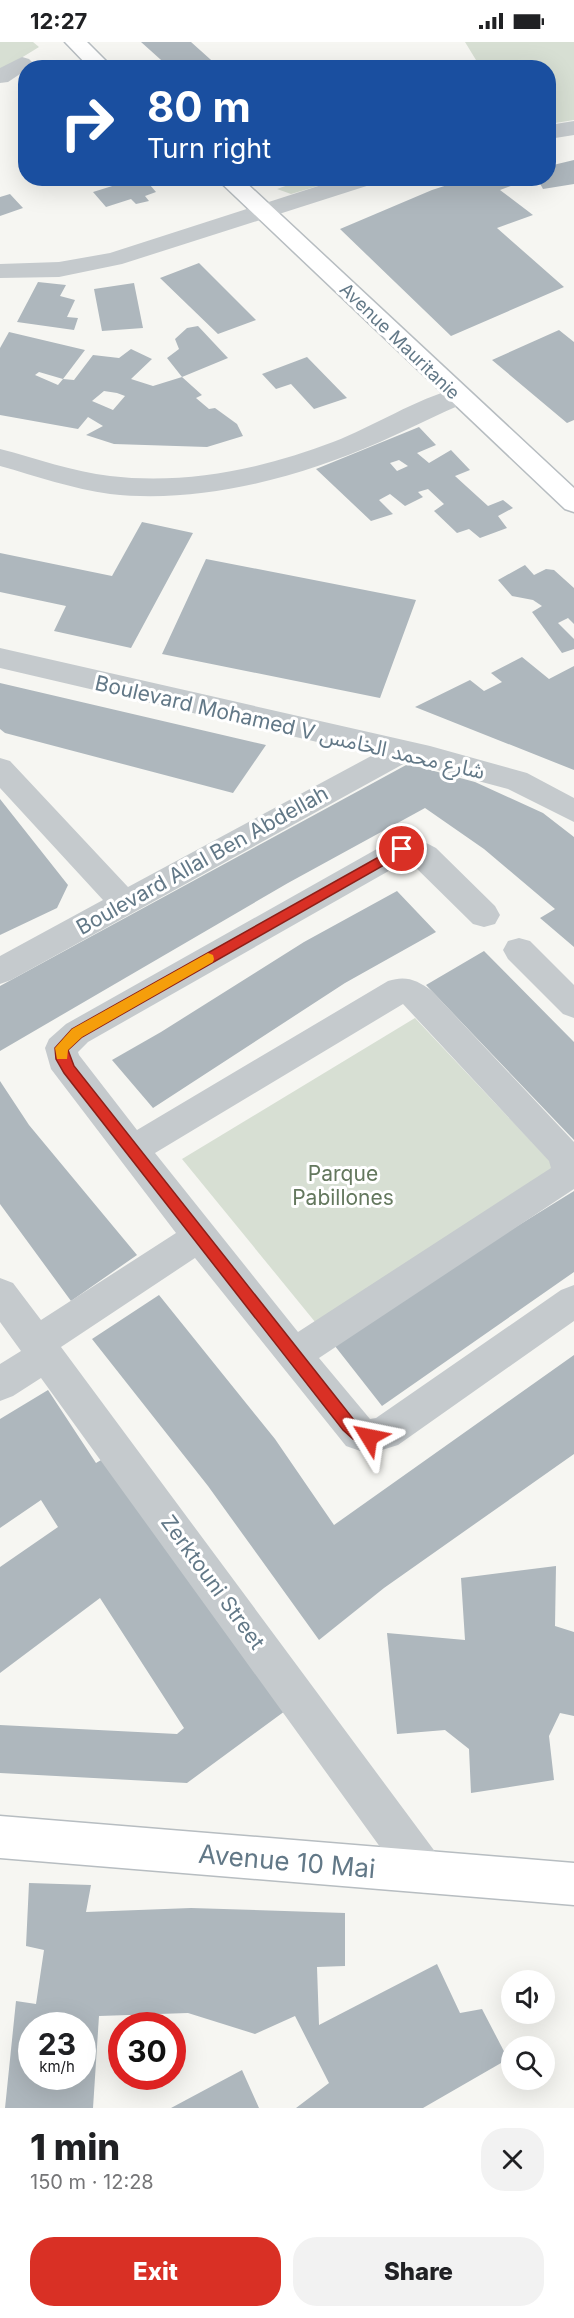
<!DOCTYPE html>
<html lang="en">
<head>
<meta charset="utf-8">
<style>
	body { margin:0; font-family:Inter,"Noto Sans Arabic",sans-serif; background:#f2f2f2; color:#202124; height:100vh; display:flex; flex-direction:column; font-size:22px; white-space:nowrap }
	* { box-sizing:border-box; margin:0 }
	p { font-size:20px; color:#757577 }
	.icon { flex:none; width:33px; height:33px; fill:none; stroke:currentColor; stroke-width:2; stroke-linecap:round; stroke-linejoin:round }
	.map { position:relative; height:2066px; overflow:hidden }
	.drawer { display:flex; flex-direction:column; background:#fff; flex:1 }
	.drawer>* { flex:none }
	.banner { position:absolute; left:18px; top:18px; width:538px; height:126px; border-radius:24px; box-shadow:0 6px 24px #0002; background:#1a4fa0; color:#fff; overflow:hidden }
	.fabs { position:absolute; left:501px; top:1928px; display:grid; gap:12px }
	.fabs a { display:grid; place-items:center; width:54px; height:54px; border-radius:50%; background:#fff; box-shadow:0 6px 24px #0002; font-size:30px }
	.speed { position:absolute; left:18px; top:1970px; display:flex; gap:12px; font-size:30px; font-weight:700; text-align:center }
	.speed>* { display:grid; place-content:center; width:78px; height:78px; border-radius:50%; background:#fff; box-shadow:0 6px 24px #0002; line-height:1 }
	.speed small { font-size:15px; font-weight:400 }
	.speed .limit { border:9px solid #d22; background:#fff; color:#111 }
	.pin { position:absolute; display:grid; place-items:center; width:51px; height:51px; color:#fff; margin:-26px; border:3px solid #fff; border-radius:50%; box-shadow:0 2px 6px #0007 }
	.me { position:absolute; width:66px; margin:-33px; rotate:305deg; stroke-linejoin:round; filter:drop-shadow(0 0 4px #0008) }
	.turn { display:flex; align-items:center; gap:21px; height:126px; padding:0 30px; font-size:27px }
	.turn .icon { width:78px; height:78px; stroke-width:2.5 }
	.turn b { display:block; font-size:42px; line-height:51px }
	.round { display:grid; place-items:center; flex:none; width:63px; height:63px; border-radius:24px; background:#f2f2f2 }
	.summary { display:flex; align-items:center; justify-content:space-between; height:102px; padding:0 30px }
	h1 { font-size:36px; font-weight:800; line-height:45px }
	.primary-button { display:flex; gap:12px; margin-top:auto; padding:12px 30px }
	.primary-button a { flex:1; height:69px; border-radius:24px; background:#d93025; color:#fff; font-size:24px; font-weight:800; line-height:69px; text-align:center }
	.primary-button a+a { background:#f2f2f2; color:#202124 }
	.status { display:flex; justify-content:space-between; align-items:center; height:42px; padding:0 30px; background:#fff; direction:ltr }
	.status svg { height:16px; fill:currentColor }
	.map>svg:first-child { display:block }
	.green { fill:#d7dfd3 }
	.building { fill:#aeb7bd; fill-rule:evenodd }
	.lines { fill:none; stroke-linecap:round; stroke-linejoin:round }
	.secondary-casing { stroke:#b7bdc1; stroke-width:3 }
	.street { fill:#c5cacd; fill-rule:evenodd }
	.secondary { fill:#fff; fill-rule:evenodd }
	.route { fill:#d93025; stroke:#8d1f18; stroke-width:1.5 }
	.slow { fill:#f59e0b }
	.labels { text-anchor:middle; dominant-baseline:central; stroke-width:6; stroke-linejoin:round; paint-order:stroke }
	.far-street-label { font-size:18px; fill:#627887; stroke:#fff }
	.street-label { font-size:21px; fill:#627887; stroke:#fff }
	.park-label { font-size:21px; fill:#64785e; stroke:#fff }
	.near-street-label { font-size:26px; fill:#627887; stroke:#fff }
</style>
</head>
<body>
<div class="status"><b>12:27</b><svg viewBox="0 0 49 12"><path d="M0 12V9h3v3zM5 12V6h3v6zM10 12V3h3v9zM15 12V0h3v12zM26 1h20v11H26zM47 4h2v5h-2z"/></svg></div>
<div class="map">
<svg width="574" height="2066" viewBox="0 0 574 2066">
	<rect width="100%" height="100%" fill="#f6f6f2"/>
	<path class="green" d="M 0,0 L 33,0 L 39,5 L 0,29 Z
		M 465,0 L 574,0 L 574,78 L 549,82 L 549,26 L 419,25 L 419,23 L 476,18 Z
		M 308,136 L 341,136 L 341,137 L 291,152 L 277,147 Z
		M 415,976 L 559,1129 L 320,1286 L 182,1117 Z"/>
	<path class="building" d="M 141,0 L 191,0 L 220,26 L 170,26 Z
		M 574,118 L 574,142 L 543,147 L 537,136 L 549,136 L 549,124 Z
		M 138,136 L 144,136 L 156,150 L 145,154 L 149,159 L 136,162 L 131,157 L 106,165 L 93,150 Z
		M 469,136 L 514,136 L 519,141 L 500,148 L 533,173 L 497,186 L 564,245 L 451,294 L 340,187 L 432,148 Z
		M 10,152 L 23,166 L 0,174 L 0,155 Z
		M 199,221 L 256,278 L 218,292 L 160,236 Z
		M 38,240 L 66,243 L 60,254 L 75,258 L 67,275 L 78,276 L 74,288 L 17,280 Z
		M 134,241 L 143,286 L 102,289 L 94,247 Z
		M 198,284 L 228,316 L 182,335 L 167,316 L 179,307 L 175,297 L 187,286 Z
		M 559,288 L 574,300 L 574,378 L 567,381 L 492,318 Z
		M 9,290 L 85,308 L 63,337 L 74,338 L 93,313 L 119,316 L 131,307 L 152,317 L 131,337 L 153,344 L 182,335 L 202,353 L 196,356 L 209,367 L 215,366 L 237,382 L 243,394 L 207,405 L 114,402 L 86,393 L 103,384 L 88,375 L 78,387 L 0,373 L 0,306 ZM 39,330 L 63,337 L 58,343 L 35,333 ZM 104,349 L 117,351 L 125,354 L 113,368 L 92,359 Z
		M 307,315 L 347,356 L 314,367 L 291,342 L 276,347 L 262,332 Z
		M 419,385 L 436,403 L 417,411 L 429,421 L 451,408 L 470,428 L 455,434 L 488,464 L 503,458 L 513,466 L 498,474 L 507,486 L 480,496 L 469,487 L 457,491 L 434,469 L 444,462 L 428,447 L 418,450 L 423,455 L 405,464 L 390,452 L 379,458 L 393,472 L 371,479 L 316,427 ZM 399,418 L 408,424 L 397,429 L 390,421 Z
		M 142,480 L 193,491 L 131,606 L 54,589 L 66,564 L 0,550 L 0,511 L 112,534 Z
		M 206,517 L 416,558 L 380,656 L 162,612 Z
		M 525,523 L 534,533 L 546,527 L 554,528 L 574,546 L 574,582 L 568,576 L 558,581 L 574,597 L 574,607 L 562,611 L 532,570 L 542,564 L 533,558 L 512,554 L 498,538 Z
		M 522,615 L 549,637 L 574,624 L 574,728 L 415,665 L 470,638 L 484,649 L 502,640 L 491,631 Z
		M 0,641 L 266,703 L 233,751 L 5,691 L 0,687 Z
		M 408,722 L 475,740 L 543,771 L 574,795 L 574,905 L 540,876 L 555,867 L 484,807 L 425,766 L 288,841 L 0,1009 L 0,944 Z
		M 0,757 L 68,843 L 57,866 L 0,893 Z
		M 397,849 L 436,890 L 345,941 L 153,1066 L 112,1018 L 161,990 L 304,900 Z
		M 484,909 L 574,1000 L 574,1098 L 426,943 Z
		M 0,1039 L 29,1083 L 137,1213 L 71,1259 L 0,1162 Z
		M 574,1149 L 574,1230 L 382,1364 L 331,1299 Z
		M 159,1253 L 275,1397 L 334,1483 L 574,1313 L 574,1412 L 384,1546 L 319,1598 L 208,1444 L 92,1297 Z
		M 48,1348 L 96,1421 L 108,1414 L 285,1669 L 187,1741 L 0,1731 L 0,1683 L 177,1692 L 184,1686 L 100,1556 L 0,1631 L 0,1525 L 58,1485 L 41,1458 L 0,1486 L 0,1377 Z
		M 556,1524 L 555,1584 L 574,1590 L 574,1674 L 560,1671 L 549,1694 L 554,1738 L 471,1751 L 469,1707 L 445,1688 L 397,1692 L 387,1591 L 465,1598 L 461,1536 Z
		M 29,1841 L 91,1843 L 86,1870 L 191,1866 L 345,1871 L 345,1924 L 317,1925 L 319,1983 L 437,1922 L 460,1971 L 482,1967 L 508,2017 L 423,2066 L 296,2066 L 329,2041 L 295,1974 L 255,1992 L 188,1971 L 99,1974 L 93,2066 L 5,2066 L 16,1959 L 36,1962 L 44,1908 L 26,1904 ZM 32,1983 L 82,1983 L 82,2034 L 32,2034 Z
		M 242,2028 L 259,2066 L 171,2066 Z"/>
	<g class="lines">
		<g class="secondary-casing">
			<path id="secondary" d="M 65,0 L 87,0 L 113,26 L 90,26 Z
				M 216,136 L 241,136 L 574,446 L 574,470 L 565,467 Z
				M 0,1774 L 574,1821 L 574,1863 L 0,1816 Z"/>
		</g>
		<path class="street" d="M 22,15 L 29,17 L 33,21 L 29,25 L 26,26 L 26,28 L 8,40 L 0,41 L 0,26 Z
			M 574,79 L 574,93 L 549,97 L 549,83 Z
			M 343,136 L 379,136 L 376,141 L 122,222 L 59,235 L 0,236 L 0,222 L 59,220 L 110,211 Z
			M 458,346 L 467,348 L 471,354 L 467,360 C 438,372 409,387 380,400 C 297,436 201,462 110,452 C 73,447 36,434 0,424 L 0,407 C 36,416 73,430 110,434 C 185,443 263,427 333,400 C 375,384 415,357 458,346 Z
			M 0,606 L 430,704 L 527,731 L 574,756 L 574,780 L 508,747 L 407,720 L 11,938 L 0,942 L 0,914 L 103,858 L 0,746 L 0,716 L 10,719 L 128,845 L 373,713 L 0,626 Z
			M 411,793 L 436,806 L 495,864 L 500,873 L 495,882 L 484,885 L 473,882 L 408,818 L 88,1000 L 78,1010 L 79,1013 L 137,1088 L 388,939 C 406,933 417,938 432,949 L 574,1100 L 574,1147 L 319,1316 L 370,1377 L 376,1376 L 561,1248 L 574,1243 L 574,1279 L 398,1403 L 369,1412 L 346,1404 L 195,1216 L 61,1305 L 439,1815 L 445,1830 L 439,1845 L 424,1851 L 409,1845 L 41,1336 L 13,1354 L 0,1359 L 0,1322 L 21,1309 L 0,1280 L 0,1236 L 13,1241 L 41,1278 L 176,1191 L 51,1027 L 45,1006 L 49,997 L 66,982 L 391,799 ZM 403,962 L 549,1119 L 551,1126 L 298,1290 L 155,1111 Z
			M 519,896 L 530,899 L 574,943 L 574,976 L 563,972 L 508,917 L 503,908 L 508,899 Z"/>
		<use href="#secondary" class="secondary"/>
	</g>
	<path class="route" d="M 402,802 L 409,807 L 407,810 L 82,995 L 68,1008 L 74,1024 L 354,1378 L 363,1386 L 375,1390 L 377,1395 L 375,1400 L 369,1403 L 353,1397 L 343,1388 L 64,1031 L 56,1017 L 55,1006 L 72,987 Z"/>
	<path class="slow" d="M 208,911 L 213,913 L 214,917 L 213,920 L 82,995 L 68,1008 L 67,1017 L 57,1017 L 55,1006 L 72,987 Z"/>
	<g class="labels">
		<g class="far-street-label">
			<text transform="translate(400 299) rotate(44)">Avenue Mauritanie</text>
		</g>
		<g class="street-label">
			<text transform="translate(290 685) rotate(13)">Boulevard Mohamed V شارع محمد الخامس</text>
			<text transform="translate(202 818) rotate(-29)">Boulevard Allal Ben Abdellah</text>
			<text transform="translate(213 1540) rotate(54)">Zerktouni Street</text>
		</g>
		<g class="park-label">
			<text x="343" y="1131">Parque<tspan x="343" dy="24">Pabillones</tspan></text>
		</g>
		<g class="near-street-label">
			<text transform="translate(287 1819) rotate(5)">Avenue 10 Mai</text>
		</g>
	</g>
</svg>
<div class="fabs">
<a><svg class="icon" aria-label="sound" viewBox="0 0 24 24"><path d="M4 9h4l5-4v14l-5-4H4zM17 9q2 3 0 6"/></svg></a>
<a><svg class="icon" aria-label="search" viewBox="0 0 24 24"><circle cx="10" cy="10" r="6"/><path d="M15 15l6 6"/></svg></a>
</div>
<div class="speed"><div>23<small>km/h</small></div><div class="limit">30</div></div>
<div class="pin" style="left:402px;top:807px;background:#d93025"><svg class="icon" aria-label="arrive" viewBox="0 0 24 24"><path d="M6 21V4h12l-3 4 3 4H6"/></svg></div>
<svg class="me" style="left:369px;top:1395px" viewBox="-20 -20 40 40"><path d="M0-17L14 15 0 8-14 15z" fill="#d93025" stroke="#fff" stroke-width="4"/></svg>
<div class="banner">
<div class="turn"><svg class="icon" aria-label="right" viewBox="0 0 24 24"><path d="M7 20v-9h11M14 6l5 5-5 5"/></svg><div><b>80 m</b>Turn right</div></div>
</div>
</div>
<section class="drawer">
<div class="summary"><div><h1>1 min</h1><p>150 m · 12:28</p></div><a class="round"><svg class="icon" aria-label="close" viewBox="0 0 24 24"><path d="M6 6l12 12M18 6L6 18"/></svg></a></div>
<div class="primary-button"><a>Exit</a><a>Share</a></div>
</section>
</body>
</html>
